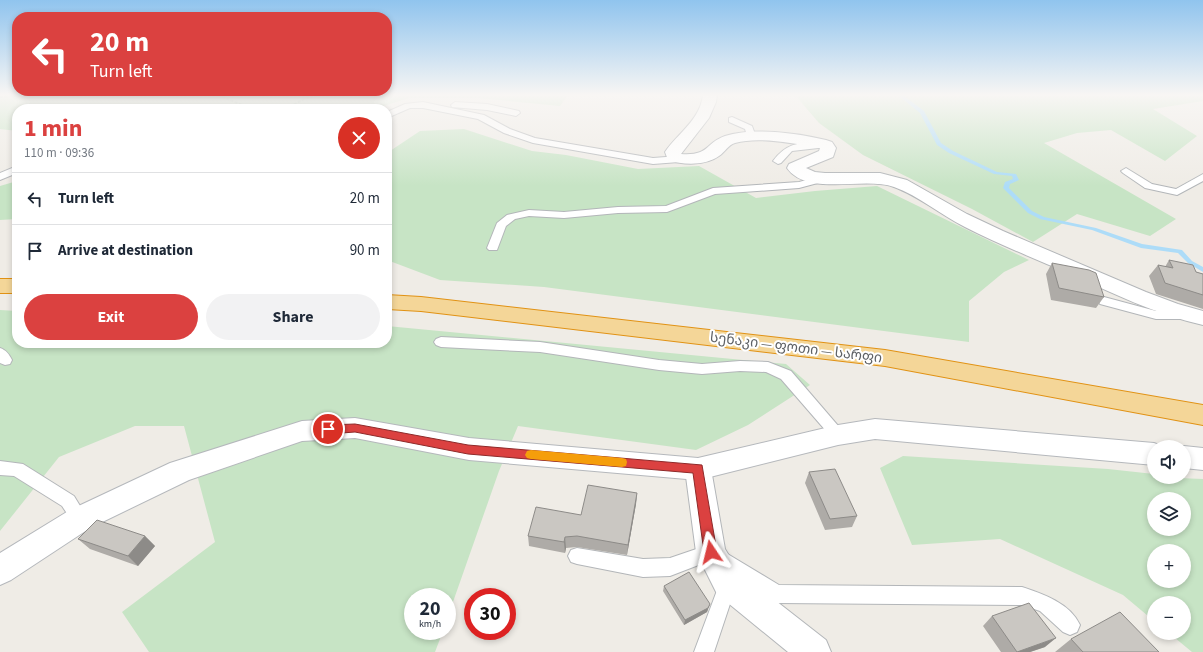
<!DOCTYPE html>
<html lang="en">
<head>
<meta charset="utf-8">
<style>
	body { margin:0; font-family:"Source Sans 3","Noto Sans Georgian",sans-serif; background:#f2f2f3; color:#1f2937; height:100vh; display:flex; flex-direction:column; font-size:15px; white-space:nowrap }
	* { box-sizing:border-box; margin:0 }
	p { font-size:13px; color:#747a83 }
	.icon { flex:none; width:22px; height:22px; fill:none; stroke:currentColor; stroke-width:2; stroke-linecap:round; stroke-linejoin:round }
	.map { position:relative; flex:1; overflow:hidden }
	.details { position:absolute; left:12px; top:104px; width:380px; height:244px; display:flex; flex-direction:column; background:#fff; border-radius:16px; box-shadow:0 2px 6px #0003 }
	.details>* { flex:none }
	.hud { position:absolute; left:12px; top:12px; width:380px; height:84px; border-radius:16px; box-shadow:0 2px 6px #0003; background:#db4140; color:#fff; overflow:hidden }
	.tools { position:absolute; left:1147px; top:440px; display:grid; gap:8px }
	.tools a { display:grid; place-items:center; width:44px; height:44px; border-radius:50%; background:#fff; box-shadow:0 2px 6px #0003; font-size:20px }
	.speed { position:absolute; left:404px; top:588px; display:flex; gap:8px; font-size:20px; font-weight:700; text-align:center }
	.speed>* { display:grid; place-content:center; width:52px; height:52px; border-radius:50%; background:#fff; box-shadow:0 2px 6px #0003; line-height:1 }
	.speed small { font-size:10px; font-weight:400 }
	.speed .limit { border:6px solid #d22; background:#fff; color:#111 }
	.pin { position:absolute; display:grid; place-items:center; width:34px; height:34px; color:#fff; margin:-17px; border:2px solid #fff; border-radius:50%; box-shadow:0 1px 4px #0007 }
	.me { position:absolute; width:44px; margin:-22px; rotate:350deg; stroke-linejoin:round; filter:drop-shadow(0 0 3px #0008) }
	.turn { display:flex; align-items:center; gap:14px; height:84px; padding:0 12px; font-size:18px }
	.turn .icon { width:52px; height:52px; stroke-width:2.5 }
	.turn b { display:block; font-size:28px; line-height:34px }
	.round { display:grid; place-items:center; flex:none; width:42px; height:42px; border-radius:21px; background:#f2f2f3 }
	.headline { display:flex; align-items:center; justify-content:space-between; height:68px; padding:0 12px }
	h1 { font-size:24px; font-weight:700; line-height:30px; color:#db4140 }
	.primary-button { display:flex; gap:8px; margin-top:auto; padding:8px 12px }
	.primary-button a { flex:1; height:46px; border-radius:24px; background:#db4140; color:#fff; font-size:16px; font-weight:700; line-height:46px; text-align:center }
	.primary-button a+a { background:#f2f2f3; color:#1f2937 }
	ul { padding:0; list-style:none }
	li { display:flex; align-items:center; gap:12px; height:52px; padding:0 12px; border-top:1px solid #e0e1e3 }
	li div { flex:1 }
	li b { display:block; font-size:15px }
	li em { font-style:normal }
	.map>svg:first-child { display:block }
	.green { fill:#c7e4c5; fill-rule:evenodd }
	.lines { fill:none; stroke-linecap:round; stroke-linejoin:round }
	.stream { fill:#addcf8; fill-rule:evenodd }
	.lane-casing { stroke:#b3b6b9; stroke-width:2 }
	.street-casing { stroke:#b3b6b9; stroke-width:2 }
	.secondary-casing { stroke:#b5b8bc; stroke-width:2 }
	.highway-casing { stroke:#e19214; stroke-width:2 }
	.path { stroke:#9ec4a6; stroke-width:2; stroke-dasharray:3 1.5; stroke-linecap:butt }
	.lane { fill:#fff; fill-rule:evenodd }
	.street { fill:#fff; fill-rule:evenodd }
	.secondary { fill:#fff; fill-rule:evenodd }
	.highway { fill:#f4d698; fill-rule:evenodd }
	.wall { fill:#aeaba7 }
	.shaded-wall { fill:#8d8b88 }
	.building { fill:#cac7c2; stroke:#8d8b88 }
	.route { fill:#db4140; stroke:#8e2a2a }
	.slow { fill:#f59e0b }
	.labels { text-anchor:middle; dominant-baseline:central; stroke-width:4; stroke-linejoin:round; paint-order:stroke }
	.street-label { font-size:14px; fill:#5e6165; stroke:#fff }
</style>
</head>
<body>
<div class="map">
<svg width="1203" height="652" viewBox="0 0 1203 652">
	<rect width="100%" height="100%" fill="#efece6"/>
	<path class="green" d="M 0,95 L 568,95 L 560,106 L 478,98 L 409,98 L 374,109 L 17,109 L 17,131 L 0,129 Z
		M 795,95 L 1203,95 L 1203,101 L 1153,109 L 1197,136 L 1165,161 L 1111,130 L 1077,133 L 1044,143 L 1176,219 L 1150,236 L 1077,214 L 1033,242 L 972,209 L 863,155 L 819,123 Z
		M 464,129 L 532,151 L 566,155 L 638,169 L 699,166 L 756,198 L 815,191 L 877,186 L 1029,260 L 1004,272 L 969,301 L 969,342 L 544,287 L 440,280 L 387,260 L 387,153 L 420,131 Z
		M 17,181 L 17,219 L 0,220 L 0,186 Z
		M 0,310 L 17,311 L 17,343 L 387,343 L 387,326 L 786,364 L 810,385 L 748,425 L 696,450 L 518,426 L 499,471 L 447,619 L 447,597 L 413,597 L 413,631 L 443,631 L 435,652 L 149,652 L 122,612 L 215,542 L 184,426 L 135,426 L 59,457 L 0,531 Z
		M 903,456 L 1108,469 L 1154,474 L 1154,477 L 1203,479 L 1203,652 L 1192,652 L 1169,633 L 1184,633 L 1184,603 L 1154,603 L 1154,621 L 1123,595 L 1000,539 L 912,545 L 880,468 ZM 1154,499 L 1184,499 L 1184,529 L 1154,529 ZM 1154,551 L 1184,551 L 1184,581 L 1154,581 Z"/>
	<g class="lines">
		<path class="stream" d="M 898,95 L 903,95 L 924,111 L 941,143 L 953,151 L 997,172 L 1016,174 L 1019,180 L 1010,184 L 1009,188 L 1032,211 L 1044,217 L 1096,228 L 1142,244 L 1182,250 L 1192,261 L 1203,267 L 1203,272 L 1188,263 L 1178,253 L 1141,248 L 1092,230 L 1040,219 L 1028,213 L 1003,188 L 1005,182 L 1013,179 L 1012,176 L 994,174 L 949,153 L 937,145 L 920,113 Z"/>
		<g class="lane-casing">
			<path id="lane" d="M 423,102 L 484,115 L 510,129 L 535,138 L 653,158 L 679,156 L 684,159 L 679,162 L 653,164 L 533,143 L 504,133 L 478,119 L 423,108 L 410,108 L 387,118 L 387,112 L 405,104 Z
				M 455,102 L 487,104 L 519,111 L 520,113 L 516,116 L 487,110 L 452,107 L 451,105 Z
				M 732,117 L 752,126 L 756,137 L 754,139 L 748,139 L 745,129 L 729,122 L 729,118 Z
				M 824,142 L 829,145 L 827,147 L 792,151 L 781,163 L 778,164 L 773,161 C 788,141 801,143 824,142 Z
				M 17,166 L 17,173 L 0,180 L 0,173 Z
				M 1126,168 L 1152,184 L 1176,189 L 1203,174 L 1203,181 L 1177,195 L 1145,188 L 1123,173 L 1121,171 Z
				M 825,175 L 829,176 L 830,178 L 829,180 L 799,188 L 715,194 L 667,212 L 618,213 L 564,218 L 529,216 L 515,219 L 506,226 L 497,250 L 489,250 L 487,248 L 497,223 L 507,215 L 529,210 L 564,212 L 618,207 L 666,206 L 713,188 L 799,182 Z
				M 1104,297 L 1156,311 L 1185,311 L 1190,312 L 1191,315 L 1190,318 L 1185,319 L 1156,319 L 1100,304 L 1098,301 L 1100,298 Z
				M 441,337 L 540,342 L 659,360 L 702,364 L 740,361 L 768,362 L 791,371 L 846,435 L 843,439 L 838,441 L 833,439 L 781,379 L 766,372 L 740,371 L 702,374 L 659,370 L 540,352 L 441,347 L 436,345 L 434,342 L 436,339 Z
				M 0,348 C 6,350 9,354 12,360 L 10,364 L 5,365 L 0,363 Z
				M 0,461 L 23,464 L 74,496 L 88,519 L 86,524 L 80,527 L 74,524 L 62,506 L 14,476 L 0,475 Z
				M 711,544 L 779,585 L 1022,587 C 1043,594 1070,603 1080,625 L 1077,632 L 1070,635 L 1063,632 L 1040,611 L 1022,605 L 777,603 L 735,577 L 737,583 L 714,652 L 694,652 L 722,577 L 728,574 L 733,576 L 709,561 L 670,576 L 643,577 L 577,564 L 571,562 L 568,556 L 571,550 L 577,548 L 643,559 L 670,558 Z"/>
		</g>
		<g class="street-casing">
			<path id="street" d="M 703,95 L 717,95 L 716,102 L 709,118 L 681,154 C 710,156 705,143 725,136 C 753,127 797,133 826,140 L 832,142 L 836,148 L 833,157 L 806,168 L 815,172 L 825,173 L 880,173 L 907,180 L 967,214 L 1003,231 L 1146,292 L 1178,304 L 1203,311 L 1203,325 C 1155,314 1112,293 1068,273 C 1033,258 998,244 965,227 C 941,215 919,196 894,187 C 864,176 807,197 787,168 L 789,164 L 819,151 L 820,148 L 817,147 C 792,144 760,136 735,143 C 728,145 725,152 719,156 C 705,166 683,165 668,160 L 665,152 C 678,133 700,120 703,95 Z
				M 698,458 L 708,461 L 711,469 L 725,549 L 739,572 L 826,640 L 831,652 L 788,652 L 717,594 L 696,552 L 685,469 L 688,461 Z"/>
		</g>
		<g class="secondary-casing">
			<path id="secondary" d="M 355,418 L 469,438 L 698,458 L 838,425 L 875,419 L 1154,443 L 1164,447 L 1154,447 L 1154,465 L 875,439 L 838,445 L 698,480 L 469,460 L 355,438 L 302,441 L 189,480 L 90,528 L 11,580 L 0,585 L 0,553 L 70,510 L 170,463 L 302,421 Z
				M 1184,446 L 1203,448 L 1203,470 L 1184,468 L 1184,447 L 1181,447 Z"/>
		</g>
		<g class="highway-casing">
			<path id="highway" d="M 0,279 L 17,279 L 17,293 L 0,293 Z
				M 387,295 L 421,297 L 885,350 L 1203,405 L 1203,425 L 885,366 L 421,311 L 387,309 Z"/>
		</g>
		<path class="path" d="M 218,95 L 252,109
			M 0,97 L 26,95
			M 286,109 L 304,99 L 320,95"/>
		<use href="#lane" class="lane"/>
		<use href="#street" class="street"/>
		<use href="#secondary" class="secondary"/>
		<use href="#highway" class="highway"/>
	</g>
	<path class="wall" d="M 1169,260 L 1196,272 L 1203,274 L 1203,309 L 1156,294 L 1149,276 L 1158,265 L 1165,267 Z
		M 1052,263 L 1104,297 L 1096,308 L 1051,300 L 1046,274 Z
		M 809,472 L 857,516 L 852,527 L 825,530 L 805,483 Z
		M 637,493 L 636,504 L 627,555 L 577,547 L 566,548 L 565,553 L 529,546 L 528,536 Z
		M 145,536 L 155,546 L 138,566 L 90,549 L 78,539 Z
		M 664,586 L 708,609 L 707,612 L 684,625 L 663,591 Z
		M 992,616 L 1045,647 L 1030,652 L 1001,652 L 983,626 Z
		M 1071,639 L 1159,652 L 1055,652 Z"/>
	<path class="shaded-wall" d="M 637,493 L 636,504 L 627,555 L 628,545 Z
		M 145,536 L 155,546 L 138,566 L 128,556 Z
		M 565,537 L 566,548 L 565,553 L 564,542 Z
		M 710,604 L 707,612 L 684,625 L 685,620 Z
		M 1056,638 L 1045,647 L 1030,652 L 1017,652 Z"/>
	<path class="building" d="M 1169,260 L 1193,265 L 1196,272 L 1203,274 L 1203,295 L 1165,283 L 1158,265 L 1173,268 Z
		M 1052,263 L 1089,270 L 1096,273 L 1104,297 L 1059,288 Z
		M 835,469 L 857,516 L 830,519 L 809,472 Z
		M 588,485 L 637,493 L 628,545 L 577,536 L 565,537 L 564,542 L 528,536 L 536,507 L 581,515 Z
		M 97,520 L 145,536 L 128,556 L 78,539 Z
		M 689,572 L 710,604 L 708,608 L 685,620 L 664,586 Z
		M 1029,603 L 1056,638 L 1017,652 L 992,616 Z
		M 1120,612 L 1159,652 L 1083,652 L 1071,639 Z"/>
	<linearGradient id="sky" x2="0" y2="1"><stop stop-color="#90c4ee"/><stop offset="0.51" stop-color="#f8f6f4"/><stop offset="1" stop-color="#f8f6f4" stop-opacity="0"/></linearGradient>
	<rect width="1203" height="186" fill="url(#sky)"/>
	<path class="route" d="M 355,424 L 468,445 L 702,465 L 717,552 L 715,556 L 711,557 L 706,556 L 704,552 L 693,473 L 468,454 L 355,432 L 328,434 L 323,429 L 328,425 Z"/>
	<path class="slow" d="M 531,450 L 622,458 L 626,459 L 627,462 L 626,466 L 622,467 L 531,459 L 527,458 L 525,455 L 527,451 Z"/>
	<g class="labels">
		<g class="street-label">
			<text transform="translate(796 348) rotate(7)">სენაკი — ფოთი — სარფი</text>
		</g>
	</g>
</svg>
<div class="tools">
<a><svg class="icon" aria-label="sound" viewBox="0 0 24 24"><path d="M4 9h4l5-4v14l-5-4H4zM17 9q2 3 0 6"/></svg></a>
<a><svg class="icon" aria-label="layers" viewBox="0 0 24 24"><path d="M12 4l9 5-9 5-9-5zM3 14l9 5 9-5"/></svg></a>
<a>+</a>
<a>−</a>
</div>
<div class="speed"><div>20<small>km/h</small></div><div class="limit">30</div></div>
<div class="pin" style="left:328px;top:429px;background:#d93025"><svg class="icon" aria-label="arrive" viewBox="0 0 24 24"><path d="M6 21V4h12l-3 4 3 4H6"/></svg></div>
<svg class="me" style="left:711px;top:552px" viewBox="-20 -20 40 40"><path d="M0-17L14 15 0 8-14 15z" fill="#db4140" stroke="#fff" stroke-width="4"/></svg>
<div class="hud">
<div class="turn"><svg class="icon" aria-label="left" viewBox="0 0 24 24"><path d="M17 20v-9H6M10 6l-5 5 5 5"/></svg><div><b>20 m</b>Turn left</div></div>
</div>
<section class="details">
<div class="headline"><div><h1>1 min</h1><p>110 m · 09:36</p></div><a class="round" style="background:#d93025;color:#fff"><svg class="icon" aria-label="close" viewBox="0 0 24 24"><path d="M6 6l12 12M18 6L6 18"/></svg></a></div>
<ul>
<li><svg class="icon" aria-label="left" viewBox="0 0 24 24"><path d="M17 20v-9H6M10 6l-5 5 5 5"/></svg><div><b>Turn left</b></div><em>20 m</em></li>
<li><svg class="icon" aria-label="arrive" viewBox="0 0 24 24"><path d="M6 21V4h12l-3 4 3 4H6"/></svg><div><b>Arrive at destination</b></div><em>90 m</em></li>
</ul>
<div class="primary-button"><a>Exit</a><a>Share</a></div>
</section>
</div>
</body>
</html>
